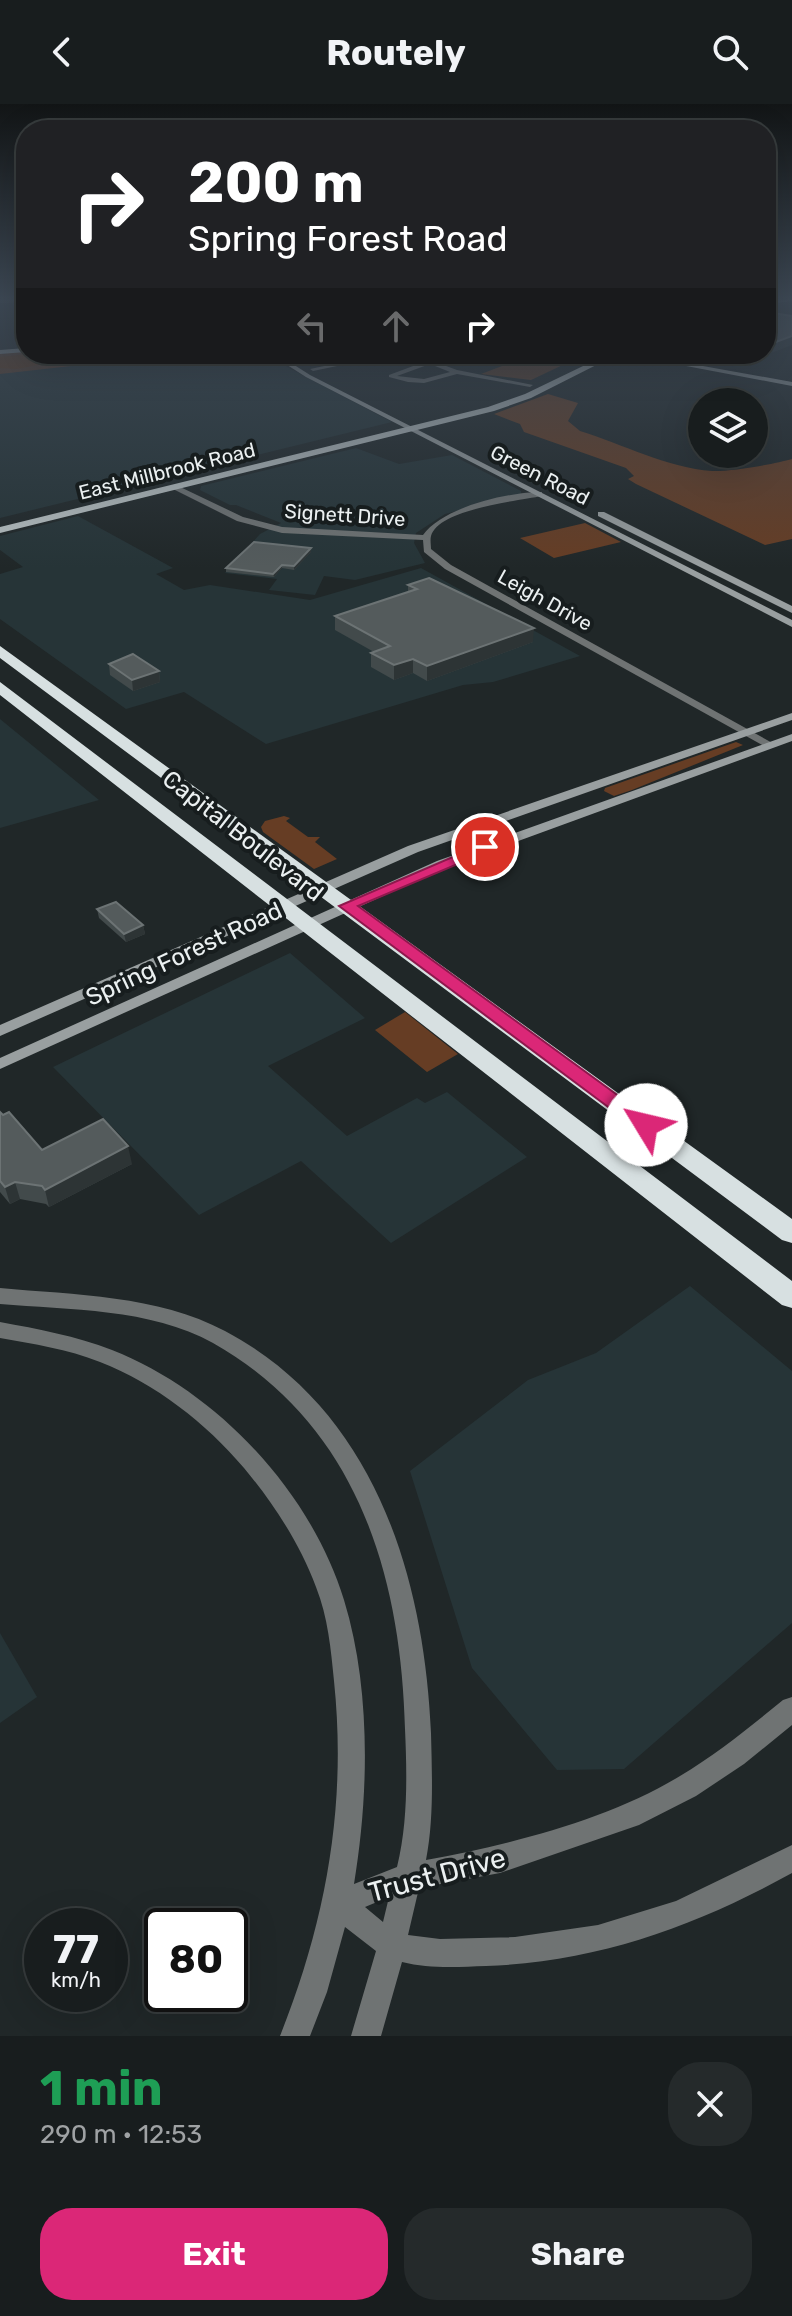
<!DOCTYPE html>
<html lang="en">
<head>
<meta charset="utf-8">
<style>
	body { margin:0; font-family:Rubik,sans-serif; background:#252a2b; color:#f1f3f6; height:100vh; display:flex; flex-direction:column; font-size:30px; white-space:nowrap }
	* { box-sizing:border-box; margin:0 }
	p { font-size:26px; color:#9fa2a4 }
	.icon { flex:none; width:44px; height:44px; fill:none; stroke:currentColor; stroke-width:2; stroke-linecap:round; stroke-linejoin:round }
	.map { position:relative; height:1932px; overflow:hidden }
	.side { display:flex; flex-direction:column; background:#181d1e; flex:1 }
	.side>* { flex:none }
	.hud { position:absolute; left:16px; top:16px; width:760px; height:244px; border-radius:32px; box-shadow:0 8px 32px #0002,0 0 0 2px #363b3c; background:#202124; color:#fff; overflow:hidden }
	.fabs { position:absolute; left:688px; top:284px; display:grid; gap:16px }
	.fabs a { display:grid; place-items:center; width:80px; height:80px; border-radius:50%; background:#181d1e; box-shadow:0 8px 32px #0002,0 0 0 2px #363b3c; font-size:40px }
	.speed { position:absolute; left:24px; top:1804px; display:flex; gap:16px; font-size:40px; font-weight:700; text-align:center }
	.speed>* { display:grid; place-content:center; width:104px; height:104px; border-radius:50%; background:#181d1e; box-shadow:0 8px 32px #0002,0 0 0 2px #363b3c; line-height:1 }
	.speed small { font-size:20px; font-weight:400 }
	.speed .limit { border:4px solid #111; border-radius:12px; background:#fff; color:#111 }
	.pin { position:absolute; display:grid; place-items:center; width:68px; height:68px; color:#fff; margin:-34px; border:4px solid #fff; border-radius:50%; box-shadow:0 2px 8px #0007 }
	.me { position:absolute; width:88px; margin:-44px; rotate:306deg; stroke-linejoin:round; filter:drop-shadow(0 0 6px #0008) }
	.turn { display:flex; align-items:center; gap:28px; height:168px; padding:0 40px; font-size:36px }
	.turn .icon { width:104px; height:104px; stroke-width:2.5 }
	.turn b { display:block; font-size:56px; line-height:68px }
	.lanes { display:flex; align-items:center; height:76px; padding:0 40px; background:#0003; justify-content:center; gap:40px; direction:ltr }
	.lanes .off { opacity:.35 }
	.round { display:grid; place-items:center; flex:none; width:84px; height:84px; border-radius:32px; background:#252a2b }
	.summary { display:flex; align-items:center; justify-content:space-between; height:136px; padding:0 40px }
	h1 { font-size:48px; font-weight:700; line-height:60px; color:#1e9e55 }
	.primary-button { display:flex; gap:16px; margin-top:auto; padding:16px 40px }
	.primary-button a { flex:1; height:92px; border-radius:32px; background:#db2777; color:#fff; font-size:32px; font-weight:700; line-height:92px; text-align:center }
	.primary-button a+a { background:#252a2b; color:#f1f3f6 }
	header { display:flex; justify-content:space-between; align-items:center; height:104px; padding:0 40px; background:#181d1e; font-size:36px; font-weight:700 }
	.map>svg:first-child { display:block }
	.built { fill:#263437 }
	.green { fill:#663d24 }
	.water { fill:#6e3812 }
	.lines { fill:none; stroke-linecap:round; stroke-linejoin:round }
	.street { fill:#6f7373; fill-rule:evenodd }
	.secondary { fill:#999fa0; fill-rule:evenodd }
	.primary { fill:#b9c1c2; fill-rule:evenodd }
	.highway { fill:#d7e0e1; fill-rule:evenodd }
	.wall { fill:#424a4b }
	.shaded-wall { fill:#2d3435 }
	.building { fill:#545b5c; stroke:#6c7374; stroke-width:2 }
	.route { fill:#db2777; stroke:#8e194d; stroke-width:2 }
	.labels { text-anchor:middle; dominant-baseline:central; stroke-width:8; stroke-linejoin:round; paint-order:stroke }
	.far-street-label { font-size:20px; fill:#ebf0f1; stroke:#171d1e }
	.street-label { font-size:24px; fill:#ebf0f1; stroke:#171d1e }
	.near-street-label { font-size:28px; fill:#ebf0f1; stroke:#171d1e }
</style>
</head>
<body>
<header><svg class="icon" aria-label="back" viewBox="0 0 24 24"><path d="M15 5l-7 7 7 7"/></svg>Routely<svg class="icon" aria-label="search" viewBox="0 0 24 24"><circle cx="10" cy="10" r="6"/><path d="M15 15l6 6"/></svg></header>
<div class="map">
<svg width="792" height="1932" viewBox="0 0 792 1932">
	<rect width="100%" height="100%" fill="#202728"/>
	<path class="built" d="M 0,250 L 270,250 L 289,264 L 392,318 L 0,414 Z
		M 356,344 L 399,360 L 452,351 L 521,387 L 521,391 L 445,410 L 416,429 L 414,439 L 425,459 L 355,476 L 324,472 L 315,491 L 269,486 L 277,475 L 225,469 L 260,430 L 281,419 L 236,401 L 230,401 L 200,386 L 201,382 Z
		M 78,412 L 173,464 L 156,470 L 184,486 L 210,481 L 310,496 L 421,464 L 580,552 L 493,578 L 463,581 L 266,640 L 184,588 L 126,605 L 0,515 L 0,470 L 23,463 L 0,446 L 0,432 Z
		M 0,615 L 99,696 L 0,724 Z
		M 290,849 L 365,914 L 268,962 L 347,1032 L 417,994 L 425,999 L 447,988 L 527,1053 L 391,1139 L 301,1057 L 199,1111 L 53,963 Z
		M 690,1182 L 792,1267 L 792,1519 L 624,1665 L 557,1666 L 472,1564 L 410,1367 L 528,1276 L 596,1249 Z
		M 0,1529 L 37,1593 L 0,1619 Z"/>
	<path class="green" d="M 26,247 L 26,250 L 110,250 L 80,261 L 0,270 L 0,250 Z
		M 544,250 L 586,250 L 531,276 L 481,270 L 510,259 L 512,255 Z
		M 548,290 L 578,299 L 568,317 L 580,327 C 622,340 668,364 712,367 C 729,368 775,360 792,355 L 792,435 L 765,441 L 636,380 L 628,375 L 634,372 L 626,364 L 524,328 L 520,320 L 494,310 Z
		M 585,419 L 621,438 L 554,454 L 520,434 Z
		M 736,638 L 743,641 L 632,686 L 614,692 L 604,687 L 605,684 Z
		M 284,712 L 290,714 L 286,717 L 308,733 L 320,733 L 315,738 L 337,755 L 314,765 L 263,728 L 261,723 L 265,717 Z
		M 405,908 L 458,950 L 427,968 L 375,926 Z"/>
	<path class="water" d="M 28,250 L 70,250 L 79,253 L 17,265 L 0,264 L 0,253 Z"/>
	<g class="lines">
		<path class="street" d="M 26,194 L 26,198 L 0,199 L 0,195 Z
			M 382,250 L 395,250 L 313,267 L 310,265 Z
			M 406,250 L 415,250 L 431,256 L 469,252 L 520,250 L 438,259 L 457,266 L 533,281 L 530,283 L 457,270 L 424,279 L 408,278 L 389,273 L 389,271 L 424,258 ZM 430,260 L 450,268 L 424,275 L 397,272 Z
			M 176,381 L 243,413 L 282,423 L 423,431 C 443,403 508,388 542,388 L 542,392 C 517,397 439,405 431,432 C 430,436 431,441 431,445 L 451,461 L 776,641 L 766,643 L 445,465 L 424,448 L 423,436 L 282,429 L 237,417 L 173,385 Z
			M 0,1184 C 75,1191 157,1191 225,1227 C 374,1306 424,1471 431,1629 C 432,1671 434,1715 426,1756 C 508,1741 608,1716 680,1672 C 717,1650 750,1623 783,1596 L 792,1593 L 792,1621 L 744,1660 L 696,1692 L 639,1721 L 500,1769 L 419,1784 L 408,1831 L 440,1835 L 515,1833 L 598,1821 L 676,1797 L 792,1741 L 792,1769 C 696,1822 597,1858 486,1862 C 458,1863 429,1865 402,1858 L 381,1932 L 351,1932 L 376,1847 L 345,1823 L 327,1888 L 310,1932 L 280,1932 C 326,1817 347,1701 334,1577 C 331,1546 328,1513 316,1483 C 300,1440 274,1400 244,1364 C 206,1319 156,1280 100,1258 C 67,1245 34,1240 0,1234 L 0,1218 C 38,1225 76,1232 112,1246 C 217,1287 311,1388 344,1496 C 371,1584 369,1690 354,1780 L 397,1763 C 408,1719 407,1670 405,1625 C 401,1469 356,1320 213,1239 C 150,1204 69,1206 0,1200 ZM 389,1793 L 383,1818 L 365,1803 Z"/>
		<path class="secondary" d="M 26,244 L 26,248 L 0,250 L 0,246 Z
			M 270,250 L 277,250 L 310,271 L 792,516 L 792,523 L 306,273 Z
			M 623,250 L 636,250 L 792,278 L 792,282 Z
			M 598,408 L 604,408 L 792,502 L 792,509 L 598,412 Z
			M 792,609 L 792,616 L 418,748 L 0,932 L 0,921 L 408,742 Z
			M 792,630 L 792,637 L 447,763 L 0,965 L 0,954 L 437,757 Z"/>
		<path class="primary" d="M 792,193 L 792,197 L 766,200 L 766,196 Z
			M 608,250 L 618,250 L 531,294 L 494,307 L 0,429 L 0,423 L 488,303 L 525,290 Z"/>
		<path class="highway" d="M 0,542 L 792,1115 L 792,1139 L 782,1136 L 0,554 Z
			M 0,578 L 792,1177 L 792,1204 L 782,1201 L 0,591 Z"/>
	</g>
	<path class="wall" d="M 311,448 L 294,466 L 282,464 L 274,473 L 226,468 L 226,464 Z
		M 408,481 L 533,538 L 427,577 L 413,569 L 394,576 L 371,563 L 371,549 L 374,548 L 335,526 L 335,512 L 408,488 Z
		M 109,560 L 159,567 L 160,578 L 133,587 L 110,571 Z
		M 97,805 L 143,821 L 145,830 L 126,838 L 99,814 Z
		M 0,1008 L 42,1046 L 132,1060 L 49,1103 L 46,1100 L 20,1095 L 10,1100 L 0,1088 Z"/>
	<path class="shaded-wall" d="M 792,232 L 792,241 L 766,251 L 768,241 Z
		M 311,444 L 311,448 L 294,466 L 294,462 Z
		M 282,461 L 282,464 L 274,473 L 273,470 Z
		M 534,524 L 533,538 L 427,577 L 427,562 Z
		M 413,555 L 413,569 L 394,576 L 394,561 Z
		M 159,567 L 160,578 L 133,587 L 132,576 Z
		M 143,821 L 145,830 L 126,838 L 124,830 Z
		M 128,1042 L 132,1060 L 49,1103 L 45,1086 Z
		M 15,1078 L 20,1095 L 10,1100 L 5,1083 Z"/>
	<path class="building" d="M 766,208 L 792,212 L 792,232 L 768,241 L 766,241 Z
		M 254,438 L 311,444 L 294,462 L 282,461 L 273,470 L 226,464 Z
		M 429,474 L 534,524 L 427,562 L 413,555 L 394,561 L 371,549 L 390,542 L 335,512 L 417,485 L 408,481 Z
		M 133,550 L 159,567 L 132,576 L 109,560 Z
		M 116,798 L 143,821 L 124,830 L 97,805 Z
		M 0,1008 L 3,1011 L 9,1008 L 42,1046 L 103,1015 L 128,1042 L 45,1086 L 42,1082 L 15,1078 L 5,1083 L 0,1077 Z"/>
	<linearGradient id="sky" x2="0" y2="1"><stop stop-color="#121516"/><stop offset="0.42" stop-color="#3c4753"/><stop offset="1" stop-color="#3c4753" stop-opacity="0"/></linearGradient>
	<rect width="792" height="464" fill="url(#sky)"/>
	<path class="route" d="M 485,739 L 493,743 L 491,746 L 358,802 L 653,1017 L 656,1021 L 653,1026 L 639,1026 L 339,802 Z"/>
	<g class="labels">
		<g class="far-street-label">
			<text transform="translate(167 367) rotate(-14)">East Millbrook Road</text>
			<text transform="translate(540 371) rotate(27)">Green Road</text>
			<text transform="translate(345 411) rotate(4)">Signett Drive</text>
			<text transform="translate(545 496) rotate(29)">Leigh Drive</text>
		</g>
		<g class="street-label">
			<text transform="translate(243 732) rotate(38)">Capital Boulevard</text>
			<text transform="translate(184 850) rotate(-25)">Spring Forest Road</text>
		</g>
		<g class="near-street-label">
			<text transform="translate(437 1771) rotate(-15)">Trust Drive</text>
		</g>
	</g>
</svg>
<div class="fabs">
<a><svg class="icon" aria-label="layers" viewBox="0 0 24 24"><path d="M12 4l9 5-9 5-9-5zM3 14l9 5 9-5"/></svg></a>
</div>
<div class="speed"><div>77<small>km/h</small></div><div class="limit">80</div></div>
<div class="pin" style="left:485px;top:743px;background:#d93025"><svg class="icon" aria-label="arrive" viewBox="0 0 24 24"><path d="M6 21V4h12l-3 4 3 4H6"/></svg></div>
<svg class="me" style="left:646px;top:1021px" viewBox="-20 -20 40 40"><circle r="19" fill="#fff"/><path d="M0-13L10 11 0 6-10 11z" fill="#db2777"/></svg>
<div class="hud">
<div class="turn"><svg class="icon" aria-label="right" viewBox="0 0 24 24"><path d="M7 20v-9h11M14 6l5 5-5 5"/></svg><div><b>200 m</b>Spring Forest Road</div></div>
<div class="lanes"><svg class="icon off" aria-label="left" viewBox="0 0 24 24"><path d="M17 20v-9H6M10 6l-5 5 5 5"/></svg><svg class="icon off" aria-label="ahead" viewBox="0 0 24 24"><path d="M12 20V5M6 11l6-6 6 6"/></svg><svg class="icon" aria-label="right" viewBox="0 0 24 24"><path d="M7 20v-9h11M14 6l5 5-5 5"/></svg></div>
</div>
</div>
<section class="side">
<div class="summary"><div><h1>1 min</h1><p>290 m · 12:53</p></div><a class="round"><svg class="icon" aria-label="close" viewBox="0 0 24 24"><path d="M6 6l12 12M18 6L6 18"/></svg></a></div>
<div class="primary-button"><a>Exit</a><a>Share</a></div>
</section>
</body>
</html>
